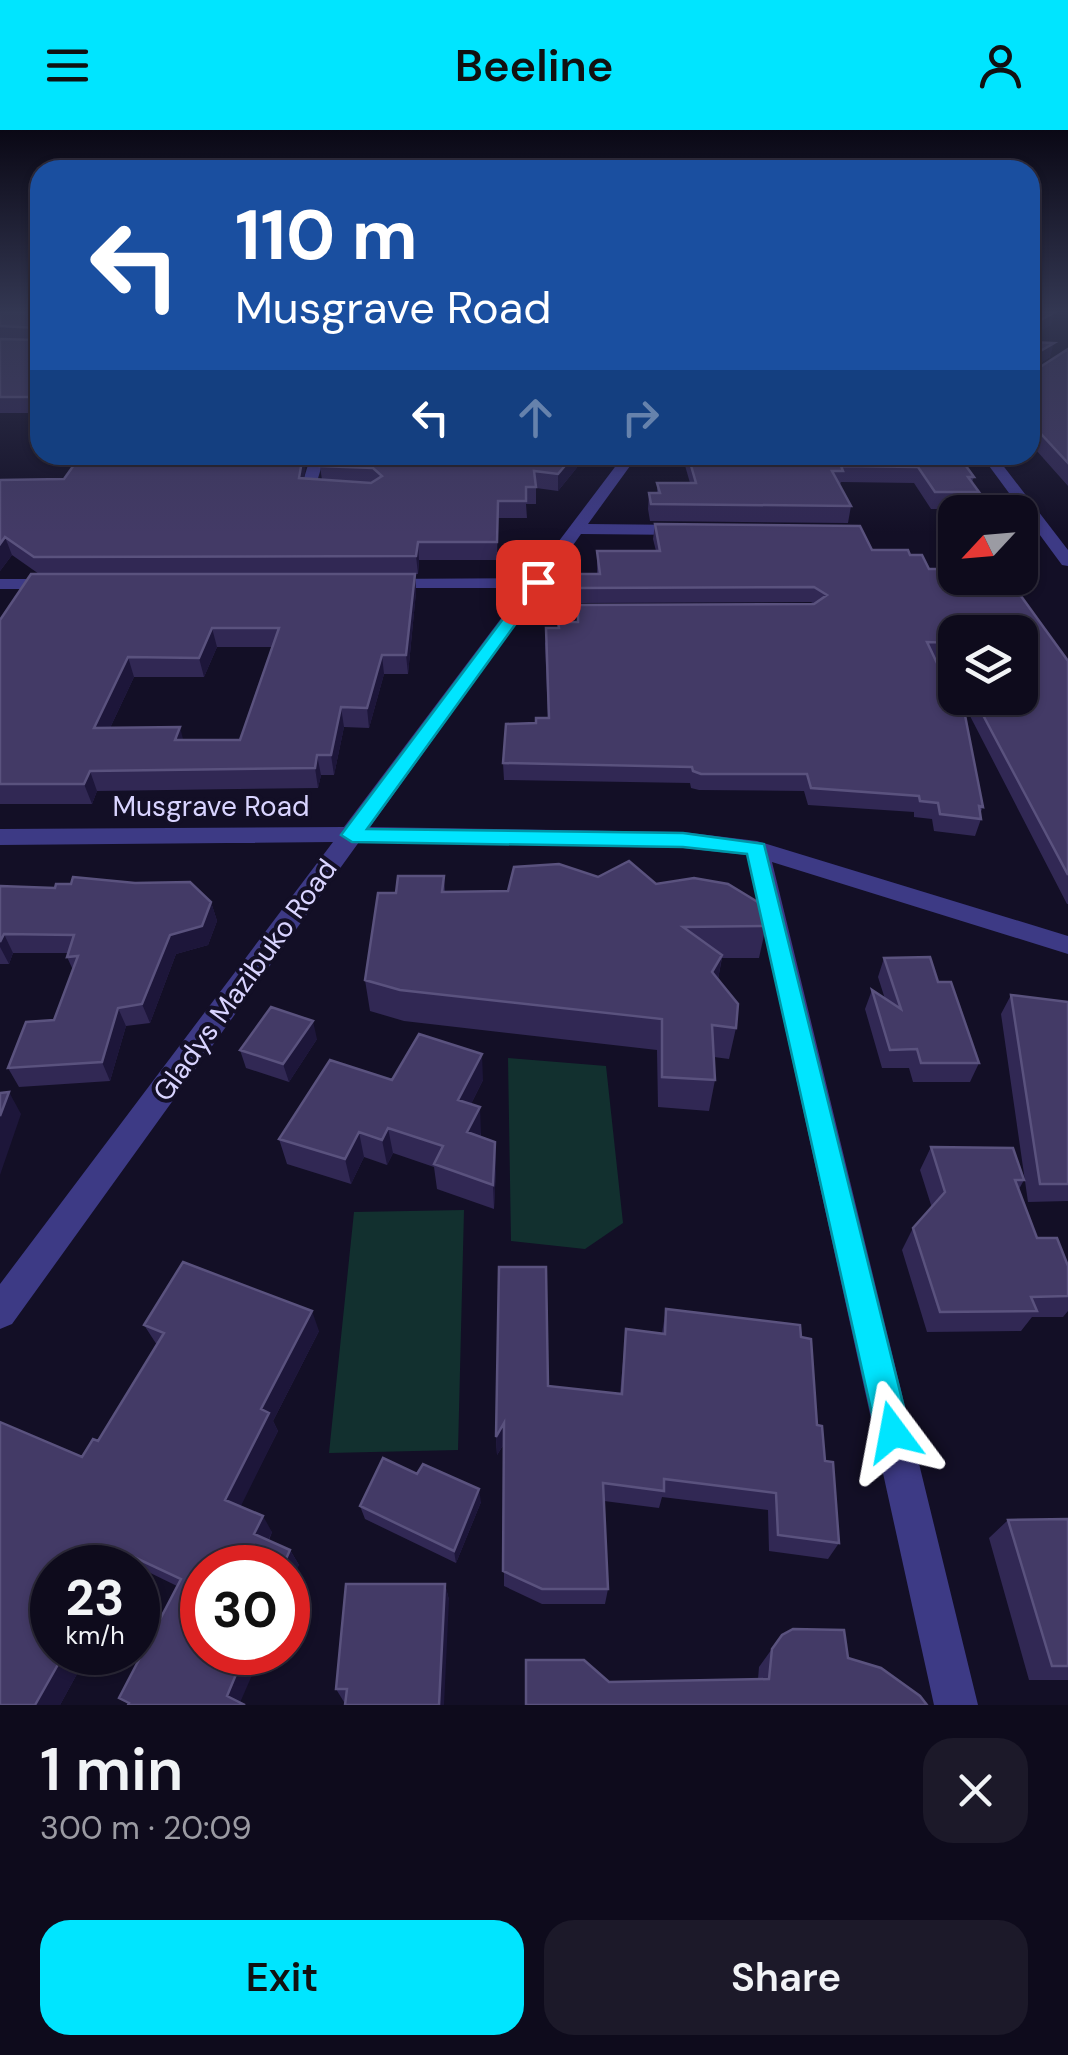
<!DOCTYPE html>
<html lang="en">
<head>
<meta charset="utf-8">
<style>
	body { margin:0; font-family:"DM Sans",sans-serif; background:#1c1929; color:#f1f3f6; height:100vh; display:flex; flex-direction:column; font-size:38px; white-space:nowrap }
	* { box-sizing:border-box; margin:0 }
	p { font-size:32px; color:#9b9ba3 }
	.icon { flex:none; width:55px; height:55px; fill:none; stroke:currentColor; stroke-width:2; stroke-linecap:round; stroke-linejoin:round }
	.map { position:relative; height:1575px; overflow:hidden }
	.drawer { display:flex; flex-direction:column; background:#0e0b1c; flex:1 }
	.drawer>* { flex:none }
	.banner { position:absolute; left:30px; top:30px; width:1010px; height:305px; border-radius:30px; box-shadow:0 2px 8px #0004,0 0 0 2px #2e2b3b; background:#1a4fa0; color:#fff; overflow:hidden }
	.needle { width:65px; rotate:244deg }
	.fabs { position:absolute; left:938px; top:365px; display:grid; gap:20px }
	.fabs a { display:grid; place-items:center; width:100px; height:100px; border-radius:20px; background:#0e0b1c; box-shadow:0 2px 8px #0004,0 0 0 2px #2e2b3b; font-size:50px }
	.speed { position:absolute; left:30px; top:1415px; display:flex; gap:20px; font-size:50px; font-weight:700; text-align:center }
	.speed>* { display:grid; place-content:center; width:130px; height:130px; border-radius:50%; background:#0e0b1c; box-shadow:0 2px 8px #0004,0 0 0 2px #2e2b3b; line-height:1 }
	.speed small { font-size:25px; font-weight:400 }
	.speed .limit { border:15px solid #d22; background:#fff; color:#111 }
	.pin { position:absolute; display:grid; place-items:center; width:85px; height:85px; color:#fff; margin:-42px; border-radius:20px; box-shadow:0 5px 15px #0006 }
	.me { position:absolute; width:110px; margin:-55px; rotate:347deg; stroke-linejoin:round; filter:drop-shadow(0 0 8px #0008) }
	.turn { display:flex; align-items:center; gap:35px; height:210px; padding:0 40px; font-size:45px }
	.turn .icon { width:130px; height:130px; stroke-width:2.5 }
	.turn b { display:block; font-size:70px; line-height:85px }
	.lanes { display:flex; align-items:center; height:95px; padding:0 40px; background:#0003; justify-content:center; gap:50px; direction:ltr }
	.lanes .off { opacity:.35 }
	.round { display:grid; place-items:center; flex:none; width:105px; height:105px; border-radius:30px; background:#1c1929 }
	.headline { display:flex; align-items:center; justify-content:space-between; height:170px; padding:0 40px }
	h1 { font-size:60px; font-weight:600; line-height:75px }
	.button { display:flex; gap:20px; margin-top:auto; padding:20px 40px }
	.button a { flex:1; height:115px; border-radius:30px; background:#00e5ff; color:#111; font-size:40px; font-weight:600; line-height:115px; text-align:center }
	.button a+a { background:#1c1929; color:#f1f3f6 }
	header { display:flex; justify-content:space-between; align-items:center; height:130px; padding:0 40px; background:#00e5ff; color:#111; font-size:45px; font-weight:600 }
	.map>svg:first-child { display:block }
	.green { fill:#12302f }
	.lines { fill:none; stroke-linecap:round; stroke-linejoin:round }
	.minor { fill:#3d3a85; fill-rule:evenodd }
	.wall { fill:#312854; fill-rule:evenodd }
	.shaded-wall { fill:#1d163a }
	.building { fill:#433a66; stroke:#5a527e; stroke-width:2.5; fill-rule:evenodd }
	.route { fill:#00e5ff; stroke:#0095a6; stroke-width:2.5 }
	.labels { text-anchor:middle; dominant-baseline:central; stroke-width:8; stroke-linejoin:round; paint-order:stroke }
	.street-label { font-size:28px; fill:#d9d4ff; stroke:#130f26 }
</style>
</head>
<body>
<header><svg class="icon" aria-label="menu" viewBox="0 0 24 24"><path d="M4 6h16M4 12h16M4 18h16"/></svg>Beeline<svg class="icon" aria-label="person" viewBox="0 0 24 24"><circle cx="12" cy="8" r="4"/><path d="M4 21q1-7 8-7t8 7"/></svg></header>
<div class="map">
<svg width="1068" height="1575" viewBox="0 0 1068 1575">
	<rect width="100%" height="100%" fill="#130f26"/>
	<path class="green" d="M 508,928 L 606,936 L 623,1093 L 585,1119 L 511,1111 Z
		M 464,1080 L 458,1320 L 329,1323 L 354,1082 Z"/>
	<g class="lines">
		<path class="minor" d="M 311,325 L 325,325 L 316,355 L 332,358 L 332,364 L 301,358 Z
			M 624,325 L 638,325 L 588,394 L 686,395 L 694,400 L 686,405 L 581,404 L 529,477 L 612,476 L 621,481 L 618,485 L 521,487 L 370,697 L 683,702 L 757,711 L 1068,806 L 1068,824 L 772,732 L 978,1575 L 934,1575 L 747,725 L 683,718 L 359,712 L 12,1194 L 0,1199 L 0,1154 L 333,712 L 0,715 L 0,699 L 344,697 L 524,458 L 383,458 L 377,457 L 377,449 L 531,448 Z
			M 981,325 L 995,325 L 1068,420 L 1068,436 L 1062,435 Z
			M 0,449 L 58,449 L 67,454 L 58,459 L 0,459 Z"/>
	</g>
	<path class="wall" d="M 0,183 L 40,183 L 40,283 L 0,283 Z
		M 1030,212 L 1050,227 L 1033,237 L 1034,241 L 1068,219 L 1068,356 L 1036,320 L 1030,318 Z
		M 587,325 L 558,361 L 536,358 L 536,374 L 526,374 L 527,388 L 498,388 L 497,430 L 419,430 L 418,444 L 415,444 L 416,462 L 408,544 L 384,544 L 369,598 L 344,597 L 334,645 L 321,645 L 318,658 L 97,661 L 92,674 L 0,674 L 0,490 L 39,444 L 12,425 L 0,441 L 0,350 L 322,350 L 320,336 ZM 217,517 L 273,517 L 240,610 L 184,610 L 110,598 L 134,547 L 204,547 Z
		M 682,325 L 958,325 L 974,347 L 972,352 L 979,362 L 974,379 L 931,379 L 914,353 L 841,352 L 840,355 L 851,376 L 848,393 L 650,391 L 648,379 L 649,363 L 657,363 L 657,353 L 690,353 Z
		M 655,394 L 910,425 L 929,439 L 955,443 L 1068,531 L 1068,774 L 1067,774 L 970,586 L 975,570 L 1020,568 L 1020,502 L 955,502 L 955,528 L 934,528 L 983,677 L 980,684 L 981,689 L 975,706 L 934,701 L 932,689 L 914,687 L 914,682 L 808,675 L 804,661 L 699,660 L 691,658 L 690,653 L 504,650 L 503,633 L 536,593 L 548,588 L 545,513 L 559,498 L 578,492 L 814,474 L 811,472 L 578,473 L 578,444 L 597,444 L 597,421 L 656,421 L 653,409 Z
		M 444,746 L 445,762 L 508,761 L 598,747 L 656,754 L 766,796 L 759,828 L 722,828 L 718,849 L 736,898 L 729,929 L 714,927 L 715,950 L 709,981 L 658,977 L 657,920 L 404,891 L 370,881 L 365,850 L 396,763 Z
		M 0,756 L 211,772 L 217,791 L 208,815 L 176,824 L 150,893 L 126,896 L 110,951 L 19,957 L 8,938 L 54,890 L 73,840 L 67,827 L 68,823 L 13,823 L 9,834 L 0,834 Z
		M 884,828 L 938,852 L 979,933 L 970,952 L 913,952 L 909,938 L 882,938 L 865,879 L 872,860 L 885,869 L 878,847 Z
		M 1011,865 L 1068,872 L 1068,1071 L 1028,1072 L 1001,884 Z
		M 317,909 L 289,952 L 246,938 L 240,920 Z
		M 392,950 L 483,950 L 471,974 L 481,1003 L 480,1007 L 495,1012 L 496,1037 L 494,1079 L 437,1059 L 434,1037 L 393,1023 L 387,1035 L 364,1027 L 351,1054 L 287,1034 L 279,1009 Z
		M 931,1017 L 1024,1050 L 1019,1059 L 1037,1108 L 1068,1136 L 1068,1181 L 1063,1187 L 1032,1187 L 1021,1201 L 927,1202 L 902,1120 L 913,1098 L 932,1078 L 920,1040 Z
		M 666,1179 L 817,1295 L 825,1331 L 839,1413 L 828,1429 L 769,1421 L 768,1380 L 662,1367 L 659,1378 L 604,1371 L 608,1459 L 605,1474 L 542,1474 L 504,1456 L 504,1314 L 497,1325 L 496,1307 L 548,1256 L 620,1264 L 626,1199 L 662,1203 Z
		M 144,1195 L 319,1201 L 273,1291 L 278,1301 L 240,1376 L 272,1402 L 269,1410 L 290,1420 L 299,1435 L 202,1522 L 258,1522 L 253,1532 L 256,1536 L 129,1574 L 119,1568 L 177,1456 L 136,1436 L 52,1438 L 89,1522 L 60,1575 L 0,1575 L 82,1327 L 98,1311 L 157,1215 Z
		M 417,1344 L 481,1372 L 456,1433 L 365,1389 L 360,1376 Z
		M 1068,1389 L 1068,1550 L 1029,1550 L 989,1408 L 1008,1390 Z
		M 445,1454 L 449,1470 L 344,1572 L 336,1559 Z
		M 782,1505 L 848,1528 L 927,1575 L 609,1552 L 758,1549 L 759,1537 Z"/>
	<path class="shaded-wall" d="M 1053,183 L 1055,183 L 1051,195 L 1030,208 L 1030,196 Z
		M 1054,213 L 1050,227 L 1030,239 L 1032,226 Z
		M 303,325 L 307,325 L 302,365 L 299,348 Z
		M 574,325 L 587,325 L 558,361 L 558,344 Z
		M 5,407 L 12,425 L 0,441 L 0,414 Z
		M 418,412 L 419,430 L 418,444 L 416,426 Z
		M 415,444 L 416,462 L 408,544 L 406,525 Z
		M 212,498 L 217,517 L 204,547 L 199,528 Z
		M 382,525 L 384,544 L 369,598 L 367,578 Z
		M 128,527 L 134,547 L 101,617 L 94,598 Z
		M 341,577 L 344,597 L 334,645 L 331,625 Z
		M 180,597 L 185,617 L 175,610 Z
		M 317,625 L 321,645 L 318,658 L 315,638 Z
		M 90,641 L 97,661 L 92,674 L 84,654 Z
		M 211,772 L 217,791 L 208,815 L 176,824 L 150,893 L 142,874 L 170,805 Z
		M 4,804 L 13,823 L 9,834 L 0,817 L 0,812 Z
		M 722,825 L 717,856 L 712,842 Z
		M 118,878 L 126,896 L 110,951 L 102,932 Z
		M 313,891 L 317,909 L 289,952 L 283,934 Z
		M 482,924 L 483,950 L 460,996 L 458,970 Z
		M 9,962 L 21,984 L 0,1045 L 0,986 Z
		M 480,977 L 481,1003 L 469,1027 L 467,1002 Z
		M 388,998 L 393,1023 L 387,1035 L 382,1010 Z
		M 359,1002 L 364,1027 L 351,1054 L 345,1029 Z
		M 495,1012 L 496,1037 L 494,1079 L 493,1055 Z
		M 312,1181 L 319,1201 L 273,1291 L 278,1301 L 236,1386 L 225,1370 L 261,1279 Z
		M 504,1293 L 505,1312 L 497,1325 L 496,1307 Z
		M 479,1359 L 481,1372 L 456,1433 L 454,1421 Z
		M 263,1386 L 272,1402 L 264,1419 L 254,1404 Z
		M 290,1420 L 299,1435 L 288,1459 L 288,1438 L 282,1438 Z
		M 121,1421 L 136,1436 L 135,1438 L 112,1438 Z
		M 445,1454 L 449,1470 L 444,1575 L 439,1575 Z
		M 65,1522 L 89,1522 L 60,1575 L 35,1575 Z
		M 242,1522 L 258,1522 L 253,1532 L 256,1536 L 239,1575 L 227,1566 Z"/>
	<path class="building" d="M 0,183 L 40,183 L 40,267 L 0,267 L 0,209 L 35,210 L 38,198 L 0,196 Z
		M 1030,183 L 1053,183 L 1030,196 Z
		M 1030,212 L 1054,213 L 1032,226 L 1034,241 L 1068,219 L 1068,333 L 1041,304 L 1030,302 Z
		M 81,325 L 303,325 L 299,348 L 371,353 L 382,346 L 373,338 L 320,336 L 323,325 L 574,325 L 558,344 L 534,341 L 536,357 L 526,357 L 526,371 L 498,371 L 497,412 L 418,412 L 416,426 L 34,427 L 5,407 L 0,414 L 0,350 L 64,349 Z
		M 688,325 L 958,325 L 974,347 L 968,347 L 979,362 L 935,362 L 918,337 L 841,336 L 843,341 L 832,341 L 851,376 L 651,374 L 649,363 L 660,363 L 657,353 L 696,353 Z
		M 655,394 L 860,396 L 872,420 L 908,420 L 910,425 L 922,425 L 929,439 L 952,439 L 955,443 L 955,448 L 1008,448 L 1068,531 L 1068,745 L 975,570 L 1021,569 L 1020,502 L 955,502 L 955,513 L 927,512 L 955,571 L 962,570 L 983,677 L 979,676 L 981,689 L 940,684 L 938,673 L 920,671 L 919,666 L 811,658 L 807,644 L 701,644 L 693,641 L 692,637 L 503,633 L 506,594 L 536,593 L 536,588 L 549,588 L 546,498 L 559,498 L 558,492 L 578,492 L 578,475 L 814,474 L 827,465 L 814,457 L 578,458 L 578,444 L 600,444 L 597,421 L 660,421 Z
		M 31,444 L 415,444 L 406,525 L 382,525 L 367,578 L 341,577 L 331,625 L 317,625 L 315,638 L 90,641 L 84,654 L 0,654 L 0,490 ZM 212,498 L 279,498 L 240,610 L 175,610 L 180,597 L 94,598 L 128,527 L 199,528 Z
		M 629,731 L 656,754 L 694,748 L 728,754 L 761,774 L 766,796 L 683,797 L 722,825 L 712,842 L 738,874 L 736,898 L 712,895 L 715,950 L 662,947 L 662,889 L 400,860 L 365,850 L 378,763 L 396,763 L 398,746 L 444,746 L 442,762 L 508,761 L 514,737 L 559,734 L 598,747 Z
		M 73,747 L 135,753 L 190,752 L 211,772 L 202,796 L 170,805 L 142,874 L 118,878 L 102,932 L 8,938 L 26,892 L 54,890 L 78,826 L 67,827 L 74,805 L 4,804 L 0,812 L 0,756 L 55,758 L 56,754 L 71,754 Z
		M 930,827 L 938,852 L 951,852 L 979,933 L 921,933 L 917,919 L 890,920 L 872,860 L 901,879 L 884,828 Z
		M 1011,865 L 1068,872 L 1068,1054 L 1040,1054 Z
		M 271,877 L 313,891 L 283,934 L 240,920 Z
		M 419,904 L 482,924 L 458,970 L 480,977 L 467,1002 L 495,1012 L 493,1055 L 434,1034 L 443,1016 L 388,998 L 382,1010 L 359,1002 L 345,1029 L 279,1009 L 330,930 L 392,950 Z
		M 9,962 L 0,986 L 0,963 Z
		M 931,1017 L 1013,1018 L 1024,1050 L 1015,1050 L 1037,1108 L 1057,1108 L 1068,1136 L 1068,1166 L 1031,1167 L 1037,1181 L 940,1182 L 913,1098 L 945,1062 Z
		M 183,1132 L 312,1181 L 261,1279 L 269,1283 L 225,1370 L 263,1386 L 254,1404 L 290,1420 L 282,1438 L 202,1438 L 202,1522 L 245,1523 L 227,1566 L 245,1575 L 128,1575 L 129,1573 L 119,1568 L 181,1449 L 121,1421 L 112,1438 L 52,1438 L 52,1522 L 65,1522 L 35,1575 L 0,1575 L 0,1292 L 82,1327 L 93,1309 L 98,1311 L 164,1203 L 144,1195 Z
		M 499,1137 L 546,1137 L 548,1256 L 622,1264 L 626,1199 L 665,1204 L 666,1179 L 800,1195 L 801,1207 L 811,1209 L 817,1295 L 822,1296 L 825,1331 L 833,1332 L 839,1413 L 778,1405 L 776,1363 L 664,1349 L 664,1361 L 603,1353 L 608,1459 L 542,1459 L 503,1441 L 504,1293 L 496,1307 Z
		M 383,1328 L 417,1344 L 423,1334 L 479,1359 L 454,1421 L 360,1376 Z
		M 1068,1389 L 1068,1536 L 1052,1536 L 1008,1390 Z
		M 346,1454 L 445,1454 L 439,1575 L 345,1575 L 347,1559 L 336,1559 Z
		M 793,1499 L 844,1500 L 848,1528 L 881,1538 L 920,1566 L 927,1575 L 526,1575 L 526,1530 L 584,1530 L 609,1552 L 769,1549 L 772,1519 L 782,1505 Z"/>
	<linearGradient id="sky" x2="0" y2="1"><stop stop-color="#0a0815"/><stop offset="0.45" stop-color="#333752"/><stop offset="1" stop-color="#333752" stop-opacity="0"/></linearGradient>
	<rect width="1068" height="403" fill="url(#sky)"/>
	<path class="route" d="M 533,449 L 546,452 L 367,699 L 683,703 L 764,714 L 910,1302 L 905,1314 L 893,1319 L 881,1314 L 876,1302 L 747,724 L 683,717 L 352,712 L 341,705 Z"/>
	<g class="labels">
		<g class="street-label">
			<text x="211" y="676">Musgrave Road</text>
			<text transform="translate(245 850) rotate(-54)">Gladys Mazibuko Road</text>
		</g>
	</g>
</svg>
<div class="fabs">
<a><svg class="needle" viewBox="-14 -14 28 28"><path d="M0-13l5 13h-10z" fill="#e53935"/><path d="M0 13l5-13h-10z" fill="#9b9ba3"/></svg></a>
<a><svg class="icon" aria-label="layers" viewBox="0 0 24 24"><path d="M12 4l9 5-9 5-9-5zM3 14l9 5 9-5"/></svg></a>
</div>
<div class="speed"><div>23<small>km/h</small></div><div class="limit">30</div></div>
<div class="pin" style="left:538px;top:452px;background:#d93025"><svg class="icon" aria-label="arrive" viewBox="0 0 24 24"><path d="M6 21V4h12l-3 4 3 4H6"/></svg></div>
<svg class="me" style="left:893px;top:1302px" viewBox="-20 -20 40 40"><path d="M0-17L14 15 0 8-14 15z" fill="#00e5ff" stroke="#fff" stroke-width="4"/></svg>
<div class="banner">
<div class="turn"><svg class="icon" aria-label="left" viewBox="0 0 24 24"><path d="M17 20v-9H6M10 6l-5 5 5 5"/></svg><div><b>110 m</b>Musgrave Road</div></div>
<div class="lanes"><svg class="icon" aria-label="left" viewBox="0 0 24 24"><path d="M17 20v-9H6M10 6l-5 5 5 5"/></svg><svg class="icon off" aria-label="ahead" viewBox="0 0 24 24"><path d="M12 20V5M6 11l6-6 6 6"/></svg><svg class="icon off" aria-label="right" viewBox="0 0 24 24"><path d="M7 20v-9h11M14 6l5 5-5 5"/></svg></div>
</div>
</div>
<section class="drawer">
<div class="headline"><div><h1>1 min</h1><p>300 m · 20:09</p></div><a class="round"><svg class="icon" aria-label="close" viewBox="0 0 24 24"><path d="M6 6l12 12M18 6L6 18"/></svg></a></div>
<div class="button"><a>Exit</a><a>Share</a></div>
</section>
</body>
</html>
